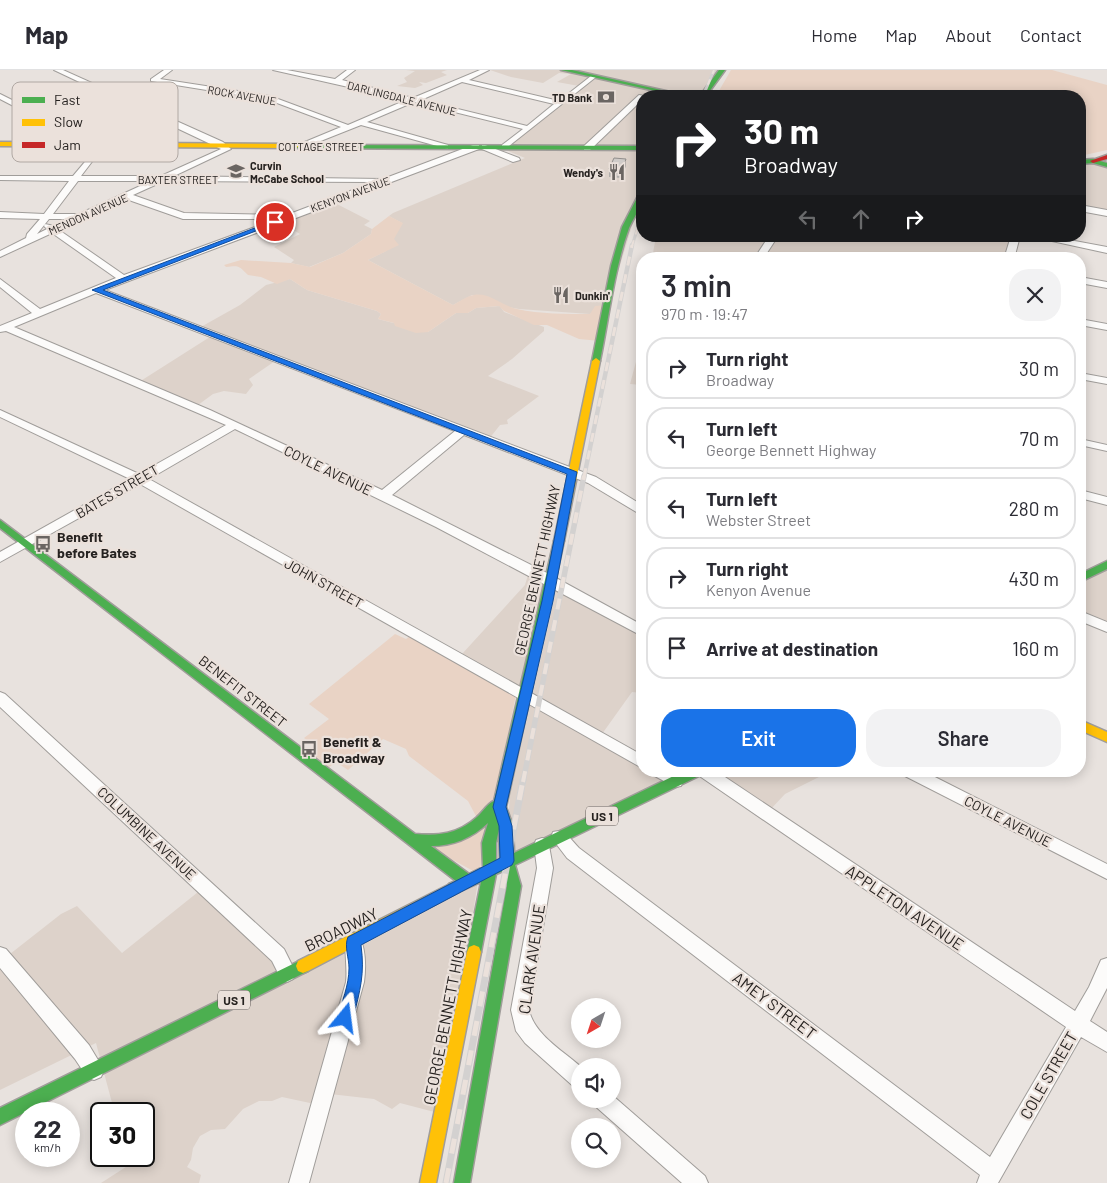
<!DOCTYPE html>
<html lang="en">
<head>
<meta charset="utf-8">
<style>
	body { margin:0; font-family:Barlow,sans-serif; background:#f2f2f3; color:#2b2b33; height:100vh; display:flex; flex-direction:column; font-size:19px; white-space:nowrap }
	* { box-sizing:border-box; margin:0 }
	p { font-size:16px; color:#7c7c81 }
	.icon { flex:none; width:28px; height:28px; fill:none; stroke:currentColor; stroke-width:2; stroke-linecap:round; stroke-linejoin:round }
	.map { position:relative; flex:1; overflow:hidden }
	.side { position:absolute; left:636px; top:182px; width:450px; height:525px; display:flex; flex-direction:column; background:#fff; border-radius:20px; box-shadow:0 2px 12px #0003 }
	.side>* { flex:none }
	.hud { position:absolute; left:636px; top:20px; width:450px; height:152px; border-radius:20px; box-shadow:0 2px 12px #0003; background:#202124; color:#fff; overflow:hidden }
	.needle { width:32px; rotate:219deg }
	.buttons { position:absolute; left:571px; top:928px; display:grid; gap:10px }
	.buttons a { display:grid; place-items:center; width:50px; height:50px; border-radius:50%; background:#fff; box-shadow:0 2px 12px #0003; font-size:25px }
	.speed { position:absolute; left:15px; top:1032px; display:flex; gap:10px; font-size:25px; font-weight:700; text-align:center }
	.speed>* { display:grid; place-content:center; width:65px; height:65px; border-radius:50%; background:#fff; box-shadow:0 2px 12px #0003; line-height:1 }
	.speed small { font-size:12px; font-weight:400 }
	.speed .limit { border:2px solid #111; border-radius:8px; background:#fff; color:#111 }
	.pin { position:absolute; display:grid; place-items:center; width:42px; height:42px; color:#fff; margin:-21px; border:2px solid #fff; border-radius:50%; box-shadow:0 1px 5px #0007 }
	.me { position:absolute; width:55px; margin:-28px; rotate:16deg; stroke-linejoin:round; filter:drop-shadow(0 0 4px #0008) }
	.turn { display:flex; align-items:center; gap:18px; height:105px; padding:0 25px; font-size:22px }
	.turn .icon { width:65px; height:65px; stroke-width:2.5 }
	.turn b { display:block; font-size:35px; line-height:42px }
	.lanes { display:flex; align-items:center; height:48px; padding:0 25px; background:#0003; justify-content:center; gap:25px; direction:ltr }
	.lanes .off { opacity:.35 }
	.round { display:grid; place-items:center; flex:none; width:52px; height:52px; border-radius:20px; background:#f2f2f3 }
	.head { display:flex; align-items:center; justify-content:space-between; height:85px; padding:0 25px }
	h1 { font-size:30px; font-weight:600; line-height:38px }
	.button { display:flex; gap:10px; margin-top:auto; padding:10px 25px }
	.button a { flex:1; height:58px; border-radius:20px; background:#1a73e8; color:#fff; font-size:20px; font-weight:600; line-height:58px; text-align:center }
	.button a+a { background:#f2f2f3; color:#2b2b33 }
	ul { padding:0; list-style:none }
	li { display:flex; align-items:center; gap:15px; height:62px; margin:0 10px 8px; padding:0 15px; border:2px solid #e1e1e2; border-radius:20px }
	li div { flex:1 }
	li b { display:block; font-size:19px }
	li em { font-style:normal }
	header { display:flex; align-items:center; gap:30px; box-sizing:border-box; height:70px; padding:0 25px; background:#fff; border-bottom:1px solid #e1e1e2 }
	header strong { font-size:24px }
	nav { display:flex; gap:28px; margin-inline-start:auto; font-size:18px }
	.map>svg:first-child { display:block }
	.built { fill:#ddd2ca }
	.green { fill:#e9d3c5 }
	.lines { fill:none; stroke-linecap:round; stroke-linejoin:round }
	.street-casing { stroke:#a09d9a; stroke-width:2 }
	.fast-casing { stroke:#a09d9a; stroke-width:3 }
	.slow-casing { stroke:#a09d9a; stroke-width:3 }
	.jam-casing { stroke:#a09d9a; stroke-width:3 }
	.street { fill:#fcfbfa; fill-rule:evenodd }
	.fast { fill:#4caf50; fill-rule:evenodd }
	.slow { fill:#ffc107; fill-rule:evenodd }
	.jam { fill:#c62828; fill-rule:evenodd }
	.rail-far3-casing { stroke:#d3d1d0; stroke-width:3 }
	.rail-far2-casing { stroke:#d3d1d0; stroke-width:4.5 }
	.rail-far1-casing { stroke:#d3d1d0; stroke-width:5.5 }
	.rail-casing { stroke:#d3d1d0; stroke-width:7 }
	.rail-far3 { stroke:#ebe1db; stroke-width:2; stroke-dasharray:6; stroke-linecap:butt }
	.rail-far2 { stroke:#ebe1db; stroke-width:3; stroke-dasharray:9; stroke-linecap:butt }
	.rail-far1 { stroke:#ebe1db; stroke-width:4; stroke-dasharray:11; stroke-linecap:butt }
	.rail { stroke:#ebe1db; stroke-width:5; stroke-dasharray:15; stroke-linecap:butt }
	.wall { fill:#b2afac }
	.shaded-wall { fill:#918e8c }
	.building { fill:#cfcbc8; stroke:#918e8c }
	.route { fill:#1a73e8; stroke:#114b97 }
	.labels { text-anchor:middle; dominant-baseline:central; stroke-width:4.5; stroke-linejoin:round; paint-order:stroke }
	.far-street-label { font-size:11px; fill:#262220; stroke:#ebe1db }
	.far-poi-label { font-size:11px; font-weight:bold; fill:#262220; stroke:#ebe1db; text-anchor:end }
	.shield { fill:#ebe1db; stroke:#615b58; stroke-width:1 }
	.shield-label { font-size:12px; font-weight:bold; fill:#262220 }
	.street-label { font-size:14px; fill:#262220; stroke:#ebe1db }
	.poi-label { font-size:14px; font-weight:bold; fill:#262220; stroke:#ebe1db; text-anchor:start }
	.near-street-label { font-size:16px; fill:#262220; stroke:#ebe1db }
	.key { fill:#ebe1db; stroke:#b0a8a3; stroke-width:1 }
	.key-label { font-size:14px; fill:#262220 }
</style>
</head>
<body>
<header>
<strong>Map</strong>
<nav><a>Home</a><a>Map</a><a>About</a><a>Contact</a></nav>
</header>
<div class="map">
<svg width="1107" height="1113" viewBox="0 0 1107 1113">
	<rect width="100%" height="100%" fill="#e8e2de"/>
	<path class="built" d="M 406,0 L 447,0 L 441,2 L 447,5 L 426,13 L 419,12 L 423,15 L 415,18 L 397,16 L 407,12 L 404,8 L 415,1 Z
		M 490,0 L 722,0 L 703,26 L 642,26 L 642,123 L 608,235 L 590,244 L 519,239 L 503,236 L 489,227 L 472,225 L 453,235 L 368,190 L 386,181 L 402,153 L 389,146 L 393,143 L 525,88 L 496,76 L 505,76 L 579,16 L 557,12 L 571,4 L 559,3 L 543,13 L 511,7 Z
		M 1101,87 L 1107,94 L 1107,142 L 1080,137 L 1080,91 Z
		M 333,132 L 370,151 L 364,155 L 372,159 L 371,164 L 343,183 L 309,197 L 291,193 L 294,190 L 274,177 L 300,164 L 278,151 Z
		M 656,166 L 1017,166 L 1009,189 L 756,189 L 752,187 L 652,189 Z
		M 290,209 L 307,220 L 377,241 L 381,244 L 378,249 L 428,262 L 456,243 L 468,243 L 476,238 L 500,236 L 504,242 L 544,257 L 544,261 L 512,289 L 488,306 L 539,326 L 507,350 L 508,354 L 500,355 L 489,369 L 278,289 L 249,309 L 253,315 L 246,324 L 224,321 L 213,324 L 198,335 L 139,312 L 213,265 L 199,258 L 240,235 L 266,215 Z
		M 642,250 L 642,315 L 630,314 L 637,288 Z
		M 1107,494 L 1107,553 L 1080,543 L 1080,507 Z
		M 530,498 L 642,559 L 642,605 L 639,611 L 642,615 L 642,623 L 632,622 L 602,664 L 642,687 L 642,701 L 668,701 L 676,706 L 505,794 L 518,615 L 462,584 L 525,515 Z
		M 707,701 L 831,701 L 785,724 L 769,741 Z
		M 479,804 L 442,1044 L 400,1033 L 392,1039 L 374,1029 L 330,1024 L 324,1036 L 282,1027 L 272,1031 L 259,1031 L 243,1039 L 225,1059 L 211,1060 L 200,1066 L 193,1078 L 191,1090 L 187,1097 L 201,1105 L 199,1113 L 101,1113 L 129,1095 L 127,1086 L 144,1086 L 144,1044 L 115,1044 L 96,973 L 0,1020 L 0,885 L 10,884 L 61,844 L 77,836 L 122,883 L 208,814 L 293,895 Z"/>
	<path class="green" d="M 731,0 L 1052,0 L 1107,15 L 1107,80 L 1080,86 L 1080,26 L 716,26 Z
		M 389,146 L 403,153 L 394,169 L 399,175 L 368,190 L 453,235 C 459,232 467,226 474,225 C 489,222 502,236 517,239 C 540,244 566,244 590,244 L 595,236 L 608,235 L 600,271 L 579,269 L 547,255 L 534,255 L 504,241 L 499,236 L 476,238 L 468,243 L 456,243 L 428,262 L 416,263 L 395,256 L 394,253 L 378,249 L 381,244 L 377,241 L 307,220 L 290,209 L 277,214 L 261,207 L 248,205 C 239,197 241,195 226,197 L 224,195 L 241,190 L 291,193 L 310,197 L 343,183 L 371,164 L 372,159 Z
		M 417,561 L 518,615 L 479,804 L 423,774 L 442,769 L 479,752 L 468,731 L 409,686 L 406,679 L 383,669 L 348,700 L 336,692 L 327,699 L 307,682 L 315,676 L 304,668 L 329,649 L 309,634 L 395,564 L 406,569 Z"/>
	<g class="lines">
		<g class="street-casing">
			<path id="street" d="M 54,0 L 63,0 L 223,72 L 231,79 L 174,106 L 383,109 L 473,75 L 479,75 L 479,79 L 105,220 L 596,407 L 642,435 L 642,444 L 638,443 L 588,413 L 464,365 L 392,425 L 547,503 L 642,555 L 642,566 L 436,457 L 235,359 L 149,409 L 642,685 L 642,698 L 140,414 L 0,492 L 0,482 L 130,409 L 0,347 L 0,340 L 139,404 L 226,355 L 6,261 L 0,262 L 0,256 L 32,243 L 0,217 L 0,209 L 40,239 L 116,208 L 52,163 L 0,187 L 0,181 L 26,168 L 27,164 L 40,149 L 0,148 L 0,142 L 44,144 L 69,111 L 0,110 L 0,106 L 73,106 L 100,74 L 104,76 L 81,106 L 161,106 L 221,79 ZM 78,111 L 151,111 L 79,144 L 53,144 ZM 164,111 L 374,112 L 287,145 L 184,143 L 133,125 ZM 126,129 L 183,149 L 277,149 L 124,205 L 59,160 ZM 49,149 L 68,149 L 54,156 L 45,154 L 44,156 L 47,159 L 37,164 ZM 96,223 L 455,361 L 382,420 L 210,340 L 14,257 Z
				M 164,0 L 172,0 L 160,9 L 270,26 L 348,55 L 406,30 L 273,0 L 287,0 L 335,9 L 347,0 L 355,0 L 342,10 L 413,28 L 480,0 L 489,0 L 469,10 L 559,31 L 591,6 L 596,7 L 505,79 L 502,79 L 502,75 L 523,59 L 414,32 L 367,52 L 448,75 L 448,79 L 361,55 L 303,78 L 299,76 L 300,74 L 341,57 L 269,30 L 151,11 L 151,9 ZM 462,12 L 554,34 L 527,56 L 421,30 Z
				M 0,24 L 88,68 L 89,76 L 82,78 L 81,71 L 0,29 Z
				M 639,25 L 645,26 L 642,26 L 642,30 L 590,80 L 584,80 L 584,76 Z
				M 485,75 L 519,88 L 520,90 L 513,92 L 482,79 L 482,75 Z
				M 1080,135 L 1107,140 L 1107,146 L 1080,141 Z
				M 769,166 L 778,166 L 763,189 L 754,189 Z
				M 1011,166 L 1020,166 L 1014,189 L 1004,189 Z
				M 1029,166 L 1048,166 L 1107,177 L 1107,183 Z
				M 1080,207 L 1107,212 L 1107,218 L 1080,213 Z
				M 1080,249 L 1107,254 L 1107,260 L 1080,255 Z
				M 1080,303 L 1107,308 L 1107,314 L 1080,309 Z
				M 1080,369 L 1107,375 L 1107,381 L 1080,375 Z
				M 1080,420 L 1107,427 L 1107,435 L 1080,428 Z
				M 1080,541 L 1107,552 L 1107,562 L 1080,551 Z
				M 0,622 L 5,624 L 284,879 L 296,903 L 293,909 L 287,912 L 281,909 L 272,891 L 0,637 Z
				M 650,701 C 662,701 677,699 683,711 L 681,716 L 675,717 L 653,705 Z
				M 695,701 L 716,701 L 1075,941 L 1089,917 L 1101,890 L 1107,888 L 1107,918 L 1090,951 L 1107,962 L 1107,982 L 1081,967 L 998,1113 L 977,1113 L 980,1105 L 567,788 L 551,767 L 553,762 C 565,758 571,770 579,778 L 990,1087 L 1066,957 L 698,705 Z
				M 900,701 L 923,701 L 1107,794 L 1107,809 L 903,705 Z
				M 542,768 L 548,770 L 553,798 L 529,940 C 534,964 563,981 580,996 L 580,1019 L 573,1016 L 525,973 L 516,961 L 511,940 L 537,798 L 534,775 L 536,770 Z
				M 353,863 L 359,865 C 366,880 366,897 364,912 L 309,1113 L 289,1113 L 346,912 C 348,898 343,874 347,865 Z
				M 0,877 L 6,879 L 89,975 L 104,1000 L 101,1007 L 94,1010 L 87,1007 L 75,989 L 0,898 Z
				M 612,1025 L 705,1106 L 708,1113 L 682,1113 L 595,1036 L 592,1029 L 612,1029 Z"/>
		</g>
		<g class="fast-casing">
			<path id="fast" d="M 561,0 L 572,0 L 688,26 L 678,26 Z
				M 719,0 L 725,0 L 706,26 L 700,26 Z
				M 294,75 L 642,76 L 642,80 L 296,78 L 293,76 Z
				M 1080,90 L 1093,89 L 1107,93 L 1107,97 L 1093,93 L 1080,94 Z
				M 642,122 C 644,135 634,146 629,158 C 614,200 609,247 600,291 L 596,294 L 593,293 L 592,291 L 611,196 L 622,157 L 639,124 Z
				M 0,450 L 415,764 C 439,766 458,764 477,747 C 483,742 487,734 494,731 L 554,471 L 555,469 L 563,469 L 564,471 L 506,737 L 513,756 L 514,783 L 684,701 L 703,701 L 701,705 L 515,795 L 521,816 L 470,1113 L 454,1113 L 507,816 L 503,801 L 496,804 L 481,882 L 479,887 L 474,889 L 469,887 L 467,882 L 481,812 L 454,824 L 449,822 L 447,818 L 449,814 L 456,811 L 0,458 ZM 488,753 L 482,773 L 483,797 L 469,804 L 431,776 C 453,776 472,768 488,753 ZM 499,759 L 500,789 L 496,791 L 496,773 Z
				M 1107,491 L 1107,499 L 1080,512 L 1080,504 Z
				M 303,889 L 308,891 L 310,896 L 308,901 L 0,1055 L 0,1038 Z"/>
		</g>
		<g class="slow-casing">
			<path id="slow" d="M 0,72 L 296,74 L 299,76 L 296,78 L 0,76 Z
				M 596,288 L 600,291 L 564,471 L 559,474 L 554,471 L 592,291 Z
				M 1080,650 L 1107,662 L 1107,672 L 1080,660 Z
				M 454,812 L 459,814 L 461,818 L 459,822 L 308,901 L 303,903 L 298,901 L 296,896 L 298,891 Z
				M 474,875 L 479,877 L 481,882 L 436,1113 L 420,1113 L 467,882 L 469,877 Z"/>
		</g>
		<g class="jam-casing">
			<path id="jam" d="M 1107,85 L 1107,89 L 1093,93 L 1090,91 Z"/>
		</g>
		<use href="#street" class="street"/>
		<use href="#fast" class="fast"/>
		<use href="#slow" class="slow"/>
		<use href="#jam" class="jam"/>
		<g class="rail-far3-casing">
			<path id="rail-far3" d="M 703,26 L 714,0
				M 632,176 L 642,144"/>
		</g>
		<g class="rail-far2-casing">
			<path id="rail-far2" d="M 584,407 L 632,175"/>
		</g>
		<g class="rail-far1-casing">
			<path id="rail-far1" d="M 523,712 L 584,406"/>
		</g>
		<g class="rail-casing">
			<path id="rail" d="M 446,1113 L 523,710"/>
		</g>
		<use href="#rail-far3" class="rail-far3"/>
		<use href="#rail-far2" class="rail-far2"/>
		<use href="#rail-far1" class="rail-far1"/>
		<use href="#rail" class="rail"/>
	</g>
	<path class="wall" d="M 626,89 L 626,96 L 621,108 L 609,107 L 609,99 Z"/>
	<path class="shaded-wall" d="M 626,89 L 626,96 L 621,108 L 622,100 Z"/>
	<path class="building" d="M 614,88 L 626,89 L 622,100 L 609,99 Z"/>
	<path class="route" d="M 273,151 L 279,152 L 103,220 L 577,402 L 553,531 L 506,737 L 512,756 L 514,791 L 512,795 L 361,875 C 365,904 360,921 353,948 L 351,954 L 345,956 L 340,954 L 337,948 C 342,932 349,915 349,898 C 349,888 344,876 348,867 L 500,788 L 499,756 L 493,737 L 542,531 L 567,404 L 92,220 Z"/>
	<defs>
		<g id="bank-bare" transform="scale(1.35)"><path d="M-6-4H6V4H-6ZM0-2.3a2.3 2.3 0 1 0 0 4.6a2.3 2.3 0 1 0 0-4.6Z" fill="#6a6562" stroke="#ebe1db" stroke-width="2.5" paint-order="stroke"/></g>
		<g id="school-bare" transform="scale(1.35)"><path d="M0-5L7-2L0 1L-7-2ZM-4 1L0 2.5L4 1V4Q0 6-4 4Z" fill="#6a6562" stroke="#ebe1db" stroke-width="2.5" paint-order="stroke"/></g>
		<g id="restaurant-bare" transform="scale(1.35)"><path d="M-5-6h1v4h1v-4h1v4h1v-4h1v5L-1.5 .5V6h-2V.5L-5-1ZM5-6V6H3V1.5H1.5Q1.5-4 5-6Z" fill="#6a6562" stroke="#ebe1db" stroke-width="2.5" paint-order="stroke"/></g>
		<g id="bus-bare" transform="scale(1.35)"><path d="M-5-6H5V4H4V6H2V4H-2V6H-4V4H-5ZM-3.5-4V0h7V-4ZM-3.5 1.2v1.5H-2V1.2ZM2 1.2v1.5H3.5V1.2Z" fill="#6a6562" stroke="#ebe1db" stroke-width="2.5" paint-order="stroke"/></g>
	</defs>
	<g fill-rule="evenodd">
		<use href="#bank-bare" x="606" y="27"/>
		<use href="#school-bare" x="236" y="101"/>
		<use href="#restaurant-bare" x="617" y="102"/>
		<use href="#restaurant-bare" x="561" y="225"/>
		<use href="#bus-bare" x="43" y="474"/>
		<use href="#bus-bare" x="309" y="679"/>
	</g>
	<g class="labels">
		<g class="far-street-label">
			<text transform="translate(242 25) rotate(10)">ROCK AVENUE</text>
			<text transform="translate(402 28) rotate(14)">DARLINGDALE AVENUE</text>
			<text x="321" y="76">COTTAGE STREET</text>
			<text x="178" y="109">BAXTER STREET</text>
			<text transform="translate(350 124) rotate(-20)">KENYON AVENUE</text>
			<text transform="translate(88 144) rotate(-24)">MENDON AVENUE</text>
		</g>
		<g class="far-poi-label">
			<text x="592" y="27">TD Bank</text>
			<text x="250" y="95" text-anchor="start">Curvin<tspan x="250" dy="13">McCabe School</tspan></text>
			<text x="603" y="102">Wendy's</text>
			<text x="575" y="225" text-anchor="start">Dunkin'</text>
		</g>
		<g class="shield">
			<rect x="586" y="736.5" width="32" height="19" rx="4"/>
			<rect x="218" y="920.5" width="32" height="19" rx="4"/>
		</g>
		<g class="shield-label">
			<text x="602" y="746">US 1</text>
			<text x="234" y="930">US 1</text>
		</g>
		<g class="street-label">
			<text transform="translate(328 400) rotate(26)">COYLE AVENUE</text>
			<text transform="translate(117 421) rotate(-30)">BATES STREET</text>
			<text transform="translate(537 500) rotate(-78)">GEORGE BENNETT HIGHWAY</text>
			<text transform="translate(324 513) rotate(29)">JOHN STREET</text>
			<text transform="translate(243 621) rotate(38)">BENEFIT STREET</text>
			<text transform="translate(1008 751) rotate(27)">COYLE AVENUE</text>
			<text transform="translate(147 763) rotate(43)">COLUMBINE AVENUE</text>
		</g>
		<g class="poi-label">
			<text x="57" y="466">Benefit<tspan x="57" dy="16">before Bates</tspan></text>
			<text x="323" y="671">Benefit &amp;<tspan x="323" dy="16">Broadway</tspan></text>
		</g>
		<g class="near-street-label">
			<text transform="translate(905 837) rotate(34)">APPLETON AVENUE</text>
			<text transform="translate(341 859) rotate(-26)">BROADWAY</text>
			<text transform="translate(531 889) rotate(-82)">CLARK AVENUE</text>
			<text transform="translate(775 935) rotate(37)">AMEY STREET</text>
			<text transform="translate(447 937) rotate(-79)">GEORGE BENNETT HIGHWAY</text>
			<text transform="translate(1048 1005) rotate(-60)">COLE STREET</text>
		</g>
	</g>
	<rect x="12" y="12" width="166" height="80" rx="8" class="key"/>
	<rect x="22" y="27" width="23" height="6" fill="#4caf50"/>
	<rect x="22" y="49" width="23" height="7" fill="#ffc107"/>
	<rect x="22" y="72" width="23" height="6" fill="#c62828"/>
	<g class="key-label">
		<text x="54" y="35">Fast</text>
		<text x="54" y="57">Slow</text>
		<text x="54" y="80">Jam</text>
	</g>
</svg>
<div class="buttons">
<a><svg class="needle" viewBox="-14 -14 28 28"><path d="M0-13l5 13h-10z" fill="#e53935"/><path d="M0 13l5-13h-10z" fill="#7c7c81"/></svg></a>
<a><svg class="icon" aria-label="sound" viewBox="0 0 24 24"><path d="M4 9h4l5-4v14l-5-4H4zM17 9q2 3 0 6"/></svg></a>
<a><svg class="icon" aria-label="search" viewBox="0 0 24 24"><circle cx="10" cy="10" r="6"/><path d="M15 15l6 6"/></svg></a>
</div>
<div class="speed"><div>22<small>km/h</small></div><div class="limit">30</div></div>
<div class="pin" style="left:275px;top:152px;background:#d93025"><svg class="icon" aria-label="arrive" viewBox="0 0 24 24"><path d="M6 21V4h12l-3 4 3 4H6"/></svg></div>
<svg class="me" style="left:345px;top:948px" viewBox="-20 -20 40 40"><path d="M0-17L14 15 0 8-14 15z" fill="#1a73e8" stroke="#fff" stroke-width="4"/></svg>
<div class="hud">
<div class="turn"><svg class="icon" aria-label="right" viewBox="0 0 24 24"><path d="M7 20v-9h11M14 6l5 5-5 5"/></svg><div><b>30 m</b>Broadway</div></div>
<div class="lanes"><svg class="icon off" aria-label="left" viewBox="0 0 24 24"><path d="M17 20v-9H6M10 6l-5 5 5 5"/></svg><svg class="icon off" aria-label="ahead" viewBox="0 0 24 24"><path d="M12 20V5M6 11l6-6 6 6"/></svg><svg class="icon" aria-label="right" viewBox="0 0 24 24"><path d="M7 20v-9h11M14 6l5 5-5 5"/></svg></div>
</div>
<section class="side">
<div class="head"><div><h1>3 min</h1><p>970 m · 19:47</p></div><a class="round"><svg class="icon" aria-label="close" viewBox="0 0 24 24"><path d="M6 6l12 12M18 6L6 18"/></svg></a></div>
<ul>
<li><svg class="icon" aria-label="right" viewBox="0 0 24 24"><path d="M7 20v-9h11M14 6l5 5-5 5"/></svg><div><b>Turn right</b><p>Broadway</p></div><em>30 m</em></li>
<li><svg class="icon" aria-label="left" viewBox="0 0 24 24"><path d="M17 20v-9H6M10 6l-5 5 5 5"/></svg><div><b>Turn left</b><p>George Bennett Highway</p></div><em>70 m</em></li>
<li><svg class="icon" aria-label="left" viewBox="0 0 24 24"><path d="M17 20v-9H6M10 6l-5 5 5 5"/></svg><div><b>Turn left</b><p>Webster Street</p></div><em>280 m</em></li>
<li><svg class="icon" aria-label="right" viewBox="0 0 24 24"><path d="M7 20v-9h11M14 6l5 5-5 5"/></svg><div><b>Turn right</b><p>Kenyon Avenue</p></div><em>430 m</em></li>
<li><svg class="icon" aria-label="arrive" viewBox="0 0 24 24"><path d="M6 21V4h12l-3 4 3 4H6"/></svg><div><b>Arrive at destination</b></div><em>160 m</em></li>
</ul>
<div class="button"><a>Exit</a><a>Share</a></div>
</section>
</div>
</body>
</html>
